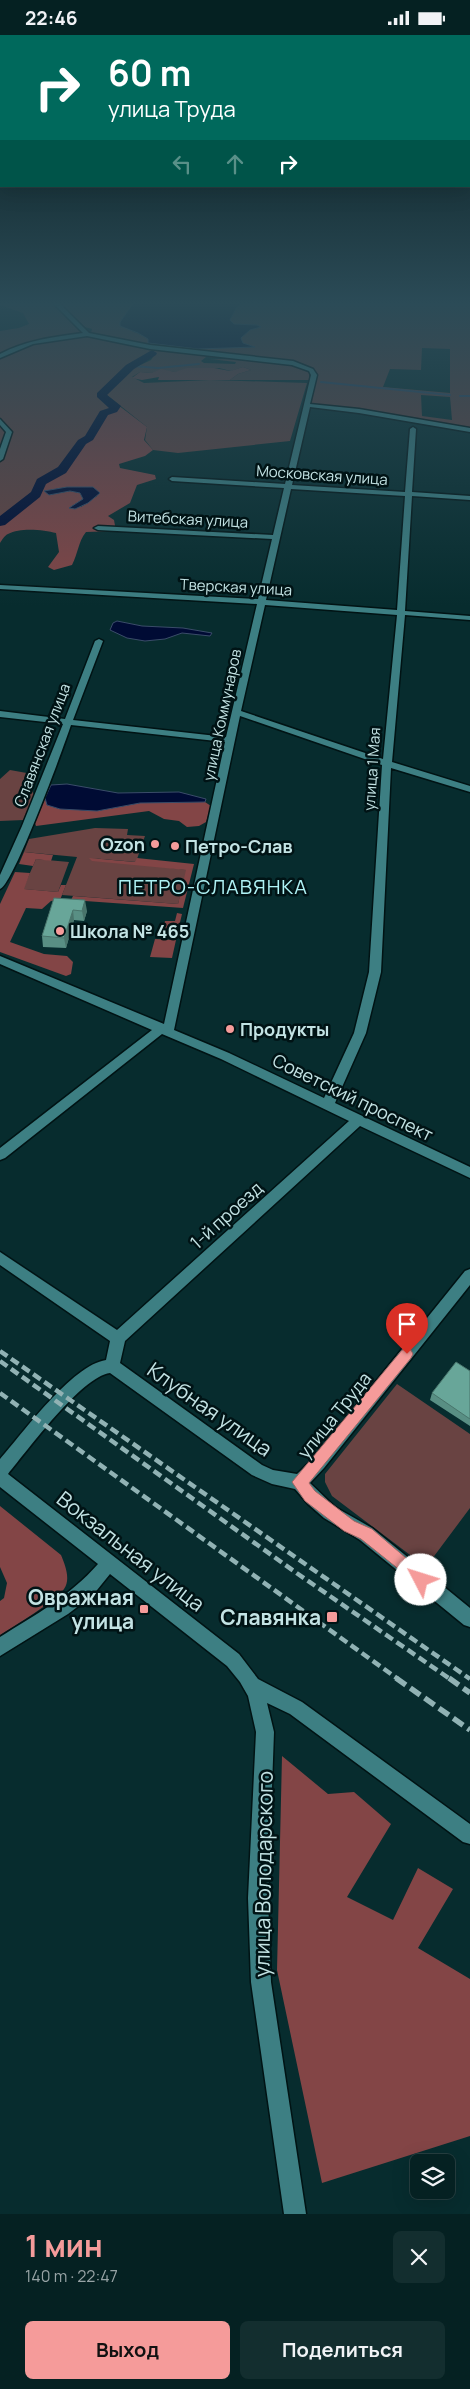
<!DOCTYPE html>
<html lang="ru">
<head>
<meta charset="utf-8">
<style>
	body { margin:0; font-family:Manrope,sans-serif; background:#132e2f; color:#f1f3f6; height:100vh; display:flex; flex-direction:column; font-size:19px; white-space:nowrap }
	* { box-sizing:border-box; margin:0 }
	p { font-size:16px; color:#97a3a5 }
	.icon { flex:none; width:28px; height:28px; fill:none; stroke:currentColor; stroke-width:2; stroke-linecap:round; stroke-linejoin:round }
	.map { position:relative; height:2179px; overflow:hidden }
	.details { display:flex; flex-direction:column; background:#052122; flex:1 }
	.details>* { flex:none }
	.hud { position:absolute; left:0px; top:0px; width:470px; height:152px; box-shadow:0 5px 20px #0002,0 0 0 1px #263e40; background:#00695c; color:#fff; overflow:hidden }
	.buttons { position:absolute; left:410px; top:2119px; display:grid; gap:10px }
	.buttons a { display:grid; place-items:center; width:45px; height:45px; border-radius:8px; background:#052122; box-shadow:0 5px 20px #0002,0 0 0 1px #263e40; font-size:25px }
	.pin { position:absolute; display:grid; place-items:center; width:42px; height:42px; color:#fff; margin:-51px -21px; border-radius:50% 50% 50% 0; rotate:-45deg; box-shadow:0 0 5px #0007 }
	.pin .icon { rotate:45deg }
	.me { position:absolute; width:55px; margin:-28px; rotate:310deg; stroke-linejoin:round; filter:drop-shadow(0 0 4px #0008) }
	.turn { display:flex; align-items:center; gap:18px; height:105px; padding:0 25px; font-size:22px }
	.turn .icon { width:65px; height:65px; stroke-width:2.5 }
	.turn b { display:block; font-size:35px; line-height:42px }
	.lanes { display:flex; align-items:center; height:48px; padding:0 25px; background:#0003; justify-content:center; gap:25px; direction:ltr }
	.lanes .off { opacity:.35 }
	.round { display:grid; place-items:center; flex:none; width:52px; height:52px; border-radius:8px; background:#132e2f }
	.overview { display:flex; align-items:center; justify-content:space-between; height:85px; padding:0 25px }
	h1 { font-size:30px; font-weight:700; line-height:38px; color:#f59b9a }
	.button { display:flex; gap:10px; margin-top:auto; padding:10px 25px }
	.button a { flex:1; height:58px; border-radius:8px; background:#f59b9a; color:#111; font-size:20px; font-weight:700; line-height:58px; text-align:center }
	.button a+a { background:#132e2f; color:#f1f3f6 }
	.status { display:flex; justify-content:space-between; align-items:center; height:35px; padding:0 25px; background:#052122; direction:ltr }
	.status svg { height:14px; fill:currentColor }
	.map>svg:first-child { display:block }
	.green { fill:#694342; fill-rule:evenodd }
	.forest { fill:#834546; fill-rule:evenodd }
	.water { fill:#000b34; stroke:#3a4c69 }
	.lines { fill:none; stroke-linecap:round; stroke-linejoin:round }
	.stream { stroke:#3a4c69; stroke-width:2 }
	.river { fill:#000b34; fill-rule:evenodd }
	.minor-casing { stroke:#011314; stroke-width:3 }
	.minor { fill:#3d7f83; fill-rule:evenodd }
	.rail-far1 { stroke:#91b2b4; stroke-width:4.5; stroke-dasharray:9 4.5; stroke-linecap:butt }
	.rail { stroke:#91b2b4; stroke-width:5.5; stroke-dasharray:12 5.5; stroke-linecap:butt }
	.wall { fill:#598f84 }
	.shaded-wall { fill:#49746b }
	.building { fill:#68a699; stroke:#49746b }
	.route { fill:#f59b9a; stroke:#9f6564 }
	.poi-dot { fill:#f59b9a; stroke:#001315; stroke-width:2 }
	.labels { text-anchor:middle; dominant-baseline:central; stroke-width:5; stroke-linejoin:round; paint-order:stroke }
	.far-street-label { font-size:15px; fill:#c3e3e4; stroke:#001315 }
	.poi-label { font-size:18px; font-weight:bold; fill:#c3e3e4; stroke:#001315; text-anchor:start }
	.street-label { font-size:18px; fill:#c3e3e4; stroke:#001315 }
	.quarter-label { font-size:20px; letter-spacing:1px; fill:#aef2f5; stroke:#001315 }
	.near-street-label { font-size:21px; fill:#c3e3e4; stroke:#001315 }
	.near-poi-label { font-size:21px; font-weight:bold; fill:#c3e3e4; stroke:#001315; text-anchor:end }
</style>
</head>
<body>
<div class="status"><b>22:46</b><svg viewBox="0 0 49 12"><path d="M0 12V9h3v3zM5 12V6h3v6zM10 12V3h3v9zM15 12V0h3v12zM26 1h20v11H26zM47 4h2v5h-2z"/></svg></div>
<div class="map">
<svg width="470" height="2179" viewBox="0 0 470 2179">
	<rect width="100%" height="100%" fill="#072c2e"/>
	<path class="green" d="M 0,266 L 50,266 L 87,301 L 160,315 L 254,324 L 206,322 L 201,326 L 204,328 L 235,329 L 236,327 L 210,324 C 234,325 293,322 309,338 L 309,345 L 230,345 L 238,339 L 251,335 L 243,332 L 231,336 L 219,333 L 175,337 L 161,335 L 151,338 L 140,337 L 132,342 L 144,348 L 210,345 L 307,348 L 290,406 L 178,418 L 153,415 L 145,405 L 147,392 L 107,360 L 107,356 L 130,335 L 151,325 L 155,319 L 150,318 L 127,330 L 130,332 C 125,337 104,355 101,360 L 115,371 L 113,375 L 104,378 L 89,403 L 82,407 L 62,435 L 41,447 L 36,459 L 0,487 L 0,296 L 19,293 L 29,289 L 23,278 L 0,270 Z
		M 57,266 L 135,266 L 120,287 C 127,296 139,298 148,304 L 148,308 L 137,308 L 91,298 L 92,294 L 85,292 Z
		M 246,266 L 470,266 L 470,393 L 361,374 L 312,370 L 309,367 L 318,339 L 304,329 L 197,316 L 198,314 L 255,312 L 242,308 L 241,303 L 250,295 L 260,292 L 257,290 L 234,289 L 230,285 L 237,272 ZM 422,313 L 450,314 L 450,358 L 383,352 L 390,334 L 421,335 ZM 421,360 L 450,362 L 452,385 L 422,381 Z
		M 10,735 L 38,740 L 32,755 L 34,760 L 24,785 L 0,786 L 0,744 Z
		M 95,793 L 128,794 L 127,800 L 145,801 L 136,827 L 90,823 L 187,835 L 178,869 L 62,860 L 77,822 L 24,817 L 29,804 Z
		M 36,824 L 69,827 L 58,857 L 23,854 Z
		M 397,1349 L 470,1399 L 470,1473 L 426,1532 L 332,1461 L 325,1447 L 325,1439 Z"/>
	<path class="forest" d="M 243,332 L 251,335 L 238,339 L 230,345 L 158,345 L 159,342 L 142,345 L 132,343 L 140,337 L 151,338 L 161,334 L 175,337 L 187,333 L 214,333 L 230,336 Z
		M 118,370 L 147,392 L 144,405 L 153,415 L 145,421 L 119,429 L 120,433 L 155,440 L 156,444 L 137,450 L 130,468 L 108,481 L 114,485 L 116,496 L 86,497 C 78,507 78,519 72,530 L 54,535 L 48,532 L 59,517 L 56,498 C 44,495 21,492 8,499 C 5,500 2,505 0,508 L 0,487 L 36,459 L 41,447 L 62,435 L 82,407 L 89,403 L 104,378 L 113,375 ZM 67,452 L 85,452 L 97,461 L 81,472 L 72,471 L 83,464 L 80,458 L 70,456 L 49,460 L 45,456 Z
		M 45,763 L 47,770 L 60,774 L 97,776 L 140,768 L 205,767 L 211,771 L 206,787 L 199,791 L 187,792 L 179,786 L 164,784 L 149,776 L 36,791 L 35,788 Z
		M 24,817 L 53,820 L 51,826 L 36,824 L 33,831 L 19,829 Z
		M 89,823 L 135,827 L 137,823 L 194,829 L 183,873 L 71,865 L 73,861 L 178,869 L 186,835 L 92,826 Z
		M 15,837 L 30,838 L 24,854 L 58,857 L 61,850 L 66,850 L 60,865 L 51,866 L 42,874 L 26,873 L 10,907 L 44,919 L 67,921 L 73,927 L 71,939 L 66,941 L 0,917 L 0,869 Z
		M 177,878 L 182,879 L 177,900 L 162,899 L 165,886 L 175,886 Z
		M 155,904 L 176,905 L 172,923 L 150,922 Z
		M 0,1471 L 61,1520 C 65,1530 71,1544 64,1554 C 56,1566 14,1591 0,1600 L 0,1566 L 4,1563 L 7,1548 L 0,1532 Z
		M 282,1721 L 328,1759 L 354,1757 L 391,1789 L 347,1862 L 393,1885 L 418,1833 L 453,1854 L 418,1913 L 470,1944 L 470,2101 L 322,2148 L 277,1935 Z"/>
	<path class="water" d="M 135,266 L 246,266 L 237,272 L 230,285 L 234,289 L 257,290 L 261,292 L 250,295 L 241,303 L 243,308 L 255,312 L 198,314 L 148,308 L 148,304 L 138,298 L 120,291 L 120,287 Z
		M 67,452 L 93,452 L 100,458 L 88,468 L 75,474 L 69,473 L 83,464 L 80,458 L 70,456 L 49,460 L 44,456 Z
		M 117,586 L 142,591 L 183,593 L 212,598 L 210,601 L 182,598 L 165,604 L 145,606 L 127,603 L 110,595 L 113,588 Z
		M 67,749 L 118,758 L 179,757 L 206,764 L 205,767 L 140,768 L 97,776 L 60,774 L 47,770 L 45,763 L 51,750 Z"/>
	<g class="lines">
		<path class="stream" d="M 133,331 L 158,333 L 199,329
			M 321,347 L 450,360
			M 460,361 L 470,361"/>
		<path class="river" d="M 152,315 L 157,318 L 156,320 L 134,334 L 107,360 L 121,371 L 117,377 L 108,380 L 93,405 L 86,409 L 66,438 L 46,449 L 40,462 L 5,490 L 0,491 L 0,481 L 31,457 L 37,444 L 58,432 L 78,405 L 85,401 L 100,376 L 109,373 L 97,362 L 97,358 L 126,330 Z"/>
		<g class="minor-casing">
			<path id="minor" d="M 51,266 L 57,266 L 89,298 L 150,310 L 293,326 L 313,334 L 317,340 L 310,369 L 359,374 L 470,393 L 470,397 L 359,378 L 310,372 L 292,450 L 405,457 L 410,394 L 413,392 L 416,394 L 412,457 L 470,461 L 470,465 L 412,461 L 405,576 L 470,581 L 470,585 L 405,580 L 392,727 L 470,751 L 470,757 L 391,733 L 381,937 L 366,998 L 335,1068 L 470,1132 L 470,1143 L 360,1091 L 125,1306 L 120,1328 L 262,1430 L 273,1435 L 297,1439 L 314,1423 L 465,1236 L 470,1234 L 470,1250 L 324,1433 L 310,1448 L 335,1472 L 372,1493 L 470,1573 L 470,1592 L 464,1590 L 360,1505 L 324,1483 L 308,1469 L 295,1454 L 272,1449 L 252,1440 L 110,1338 C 81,1342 28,1415 8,1439 L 239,1619 L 258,1644 L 302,1667 L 470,1789 L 470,1809 L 463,1807 L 290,1679 L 267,1668 L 274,1697 L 268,1863 L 271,1947 L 306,2179 L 284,2179 L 251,1947 L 248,1863 L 256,1697 L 248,1661 L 240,1647 L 227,1631 L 110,1539 L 93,1560 L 68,1579 L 0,1621 L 0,1602 C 35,1580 70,1561 98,1529 L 0,1452 L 0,1424 C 23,1398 72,1330 106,1325 L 110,1306 L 0,1230 L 0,1217 L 117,1295 L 349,1086 L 221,1024 L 162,999 L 5,1123 L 0,1125 L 0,1113 L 152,995 L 0,929 L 0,921 L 164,989 L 225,707 L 71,690 C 64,711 13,851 0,854 L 0,840 L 22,791 L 63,689 L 0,682 L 0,676 L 65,684 L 95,606 L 99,604 L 103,606 L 73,685 L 226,702 L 257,569 L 0,554 L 0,550 L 258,564 L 272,504 L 98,495 L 94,493 L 98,491 L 273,500 L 284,453 L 172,446 L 169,444 L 172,442 L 285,449 L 311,340 L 309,336 L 292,330 L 150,314 L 87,301 L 33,309 L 0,323 L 0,319 C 26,305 54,302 83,298 ZM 291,454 L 405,461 L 397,575 L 266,565 ZM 265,570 L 397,580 L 383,724 L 241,676 ZM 240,681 L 382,730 L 369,937 L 354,998 L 324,1063 L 229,1018 L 174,995 Z
				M 0,384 L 12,397 L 3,424 L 0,426 L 0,414 L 6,397 L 0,390 Z"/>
		</g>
		<use href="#minor" class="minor"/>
		<path class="rail-far1" d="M 0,1316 L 470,1644
			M 0,1326 L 298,1539 L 450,1644
			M 0,1358 L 398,1644"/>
		<path class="rail" d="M 396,1643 L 470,1695
			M 449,1643 L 470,1658"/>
	</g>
	<path class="wall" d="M 54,863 L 87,876 L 84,886 L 74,885 L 66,913 L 43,912 L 42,901 Z
		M 470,1336 L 470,1391 L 430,1365 L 432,1358 Z"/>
	<path class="shaded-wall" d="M 85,865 L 87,876 L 84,886 L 82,876 Z
		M 73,875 L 74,885 L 66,913 L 64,903 Z"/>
	<path class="building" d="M 54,863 L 85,865 L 82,876 L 73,875 L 64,903 L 42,901 Z
		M 456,1327 L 470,1336 L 470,1384 L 432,1358 Z"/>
	<linearGradient id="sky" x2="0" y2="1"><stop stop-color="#041819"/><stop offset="0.47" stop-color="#2b4b57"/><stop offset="1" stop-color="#2b4b57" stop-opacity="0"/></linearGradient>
	<rect width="470" height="571" fill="url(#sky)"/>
	<path class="route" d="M 407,1314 L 411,1315 L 413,1319 L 411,1323 L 309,1448 L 315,1456 L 354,1486 L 372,1494 L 426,1540 L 428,1545 L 426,1550 L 421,1552 L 361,1504 L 344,1496 L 305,1466 L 292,1447 L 402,1315 Z"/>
	<g class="poi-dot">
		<circle cx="155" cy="809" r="5"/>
		<circle cx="175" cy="811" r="5"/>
		<circle cx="60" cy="896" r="5"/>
		<circle cx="230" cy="994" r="5"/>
		<rect x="139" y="1569" width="10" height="10" rx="2.5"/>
		<rect x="326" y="1576" width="12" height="12" rx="2.5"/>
	</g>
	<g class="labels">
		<g class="far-street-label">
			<text transform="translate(322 440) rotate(4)">Московская улица</text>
			<text transform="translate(188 484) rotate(3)">Витебская улица</text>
			<text transform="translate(236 552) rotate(3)">Тверская улица</text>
			<text transform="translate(222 680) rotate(-78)">улица Коммунаров</text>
			<text transform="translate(42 710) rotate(-69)">Славянская улица</text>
			<text transform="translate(372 734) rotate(-86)">улица 1 Мая</text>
		</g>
		<g class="poi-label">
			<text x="145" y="809" text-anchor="end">Ozon</text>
			<text x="185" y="811">Петро-Слав</text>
			<text x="70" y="896">Школа № 465</text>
			<text x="240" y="994">Продукты</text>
		</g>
		<g class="street-label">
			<text transform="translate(353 1062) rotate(26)">Советский проспект</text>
			<text transform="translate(226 1180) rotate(-42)">1-й проезд</text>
			<text transform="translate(334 1380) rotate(-51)">улица Труда</text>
		</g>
		<g class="quarter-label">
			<text x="213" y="851">ПЕТРО-СЛАВЯНКА</text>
		</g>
		<g class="near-street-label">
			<text transform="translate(210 1374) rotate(35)">Клубная улица</text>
			<text transform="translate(131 1516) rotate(38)">Вокзальная улица</text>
			<text transform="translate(263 1839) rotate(-89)">улица Володарского</text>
		</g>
		<g class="near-poi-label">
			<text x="134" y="1562">Овражная<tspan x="134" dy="24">улица</tspan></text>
			<text x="321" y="1582">Славянка</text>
		</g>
	</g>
</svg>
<div class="buttons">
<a><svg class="icon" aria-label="layers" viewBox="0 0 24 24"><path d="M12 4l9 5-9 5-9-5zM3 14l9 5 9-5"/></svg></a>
</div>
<div class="pin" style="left:407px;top:1319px;background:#d93025"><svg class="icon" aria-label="arrive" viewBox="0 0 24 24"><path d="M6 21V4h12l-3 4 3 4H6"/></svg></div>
<svg class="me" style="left:421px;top:1545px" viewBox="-20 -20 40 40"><circle r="19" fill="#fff"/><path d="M0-13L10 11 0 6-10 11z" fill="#f59b9a"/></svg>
<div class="hud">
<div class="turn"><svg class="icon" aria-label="right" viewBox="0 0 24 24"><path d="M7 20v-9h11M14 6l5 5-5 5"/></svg><div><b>60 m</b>улица Труда</div></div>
<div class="lanes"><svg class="icon off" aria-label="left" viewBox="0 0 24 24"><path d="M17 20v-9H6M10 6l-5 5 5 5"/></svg><svg class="icon off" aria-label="ahead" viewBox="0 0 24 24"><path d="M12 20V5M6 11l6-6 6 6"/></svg><svg class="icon" aria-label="right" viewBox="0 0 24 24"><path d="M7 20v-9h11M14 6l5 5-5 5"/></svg></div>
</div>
</div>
<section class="details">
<div class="overview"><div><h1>1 мин</h1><p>140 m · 22:47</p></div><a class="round"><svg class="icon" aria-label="close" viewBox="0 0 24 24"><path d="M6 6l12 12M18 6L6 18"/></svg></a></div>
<div class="button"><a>Выход</a><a>Поделиться</a></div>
</section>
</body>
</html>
